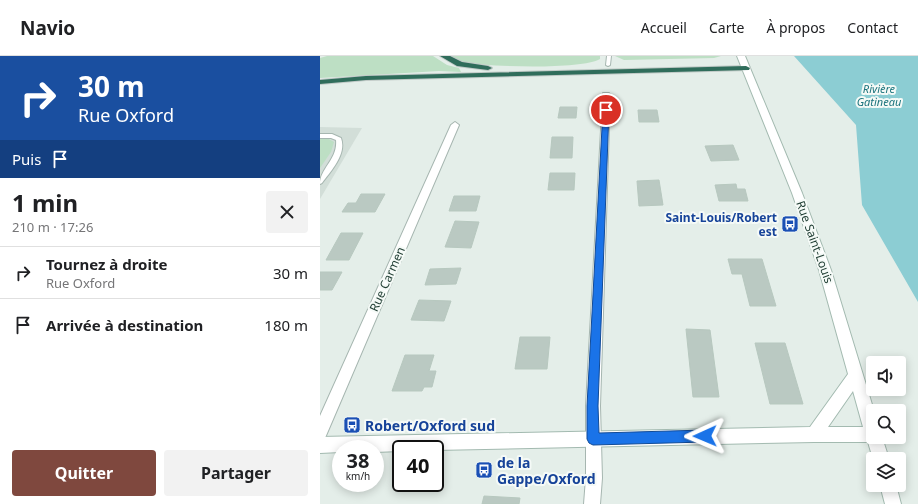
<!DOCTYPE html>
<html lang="fr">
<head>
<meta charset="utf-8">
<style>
	body { margin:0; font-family:"Noto Sans",sans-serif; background:#f2f2f2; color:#202124; height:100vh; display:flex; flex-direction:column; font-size:15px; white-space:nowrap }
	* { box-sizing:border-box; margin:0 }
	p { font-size:13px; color:#757577 }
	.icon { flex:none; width:22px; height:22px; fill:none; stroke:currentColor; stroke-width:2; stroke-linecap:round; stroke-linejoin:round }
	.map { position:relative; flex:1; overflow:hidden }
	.drawer { display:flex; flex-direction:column; background:#fff; width:320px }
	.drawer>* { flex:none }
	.hud { background:#1a4fa0; color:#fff; overflow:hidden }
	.controls { position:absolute; left:546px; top:300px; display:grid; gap:8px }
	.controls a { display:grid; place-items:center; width:40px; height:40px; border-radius:4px; background:#fff; box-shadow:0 2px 10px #0003; font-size:20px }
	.speed { position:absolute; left:12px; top:384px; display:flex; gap:8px; font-size:20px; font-weight:700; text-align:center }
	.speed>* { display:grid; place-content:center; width:52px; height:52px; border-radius:50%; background:#fff; box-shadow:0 2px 10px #0003; line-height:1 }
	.speed small { font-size:10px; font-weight:400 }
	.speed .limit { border:2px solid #111; border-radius:6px; background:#fff; color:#111 }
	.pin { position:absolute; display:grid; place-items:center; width:34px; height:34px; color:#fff; margin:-17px; border:2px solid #fff; border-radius:50%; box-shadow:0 1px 4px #0007 }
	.me { position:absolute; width:44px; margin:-22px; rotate:269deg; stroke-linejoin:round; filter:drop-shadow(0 0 3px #0008) }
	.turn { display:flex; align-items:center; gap:14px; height:84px; padding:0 12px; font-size:18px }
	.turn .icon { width:52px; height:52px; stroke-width:2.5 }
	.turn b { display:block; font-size:28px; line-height:34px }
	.then { display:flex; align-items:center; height:38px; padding:0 12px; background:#0003; gap:8px; font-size:15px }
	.round { display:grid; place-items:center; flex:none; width:42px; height:42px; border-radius:4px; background:#f2f2f2 }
	.overview { display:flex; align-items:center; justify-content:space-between; height:68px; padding:0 12px }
	h1 { font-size:24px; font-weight:700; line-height:30px }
	.action { display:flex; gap:8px; margin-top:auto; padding:8px 12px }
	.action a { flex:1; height:46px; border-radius:4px; background:#7f483e; color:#fff; font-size:16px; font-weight:700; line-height:46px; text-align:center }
	.action a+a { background:#f2f2f2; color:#202124 }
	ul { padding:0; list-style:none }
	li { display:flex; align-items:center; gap:12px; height:52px; padding:0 12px; border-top:1px solid #e0e0e0 }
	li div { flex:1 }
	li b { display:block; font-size:15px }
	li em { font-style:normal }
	header { display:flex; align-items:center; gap:24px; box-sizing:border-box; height:56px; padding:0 20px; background:#fff; border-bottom:1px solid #e0e0e0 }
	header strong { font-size:19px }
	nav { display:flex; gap:22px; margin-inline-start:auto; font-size:14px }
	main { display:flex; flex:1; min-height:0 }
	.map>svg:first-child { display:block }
	.built { fill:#d2ded8 }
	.green { fill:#bddfc4 }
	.water { fill:#8ccdd3 }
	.building { fill:#bac9c2; stroke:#b7c8bf }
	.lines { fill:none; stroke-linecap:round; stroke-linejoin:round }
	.lane-casing { stroke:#a6b6b0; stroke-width:2 }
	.street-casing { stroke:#a6b6b0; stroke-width:2 }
	.secondary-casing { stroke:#a3bab0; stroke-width:2 }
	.highway-casing { stroke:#c1cac7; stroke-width:2 }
	.lane { fill:#fff; fill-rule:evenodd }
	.street { fill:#fff; fill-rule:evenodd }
	.secondary { fill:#fff; fill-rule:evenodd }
	.highway { fill:#2f6d5b; fill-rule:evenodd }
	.route { fill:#1a73e8; stroke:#114b97 }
	.labels { text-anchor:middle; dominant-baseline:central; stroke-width:4; stroke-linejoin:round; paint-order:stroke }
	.far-water-label { font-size:11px; font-style:italic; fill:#1c747d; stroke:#f5faf7 }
	.transit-label { font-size:12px; font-weight:bold; fill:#164399; stroke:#f5faf7; text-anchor:end }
	.street-label { font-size:12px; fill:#234036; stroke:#f5faf7 }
	.near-transit-label { font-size:14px; font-weight:bold; fill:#164399; stroke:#f5faf7; text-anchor:start }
</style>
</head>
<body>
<header>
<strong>Navio</strong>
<nav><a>Accueil</a><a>Carte</a><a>À propos</a><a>Contact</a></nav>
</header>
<main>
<section class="drawer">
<div class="hud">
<div class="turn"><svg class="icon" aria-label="right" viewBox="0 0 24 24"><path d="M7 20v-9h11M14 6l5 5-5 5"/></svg><div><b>30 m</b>Rue Oxford</div></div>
<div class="then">Puis<svg class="icon" aria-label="arrive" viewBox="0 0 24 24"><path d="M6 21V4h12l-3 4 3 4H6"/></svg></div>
</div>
<div class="overview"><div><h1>1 min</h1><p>210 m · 17:26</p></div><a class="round"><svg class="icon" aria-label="close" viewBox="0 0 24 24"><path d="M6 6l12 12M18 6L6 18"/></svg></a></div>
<ul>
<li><svg class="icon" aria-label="right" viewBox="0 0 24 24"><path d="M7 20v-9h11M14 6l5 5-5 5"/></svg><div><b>Tournez à droite</b><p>Rue Oxford</p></div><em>30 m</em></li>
<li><svg class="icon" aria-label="arrive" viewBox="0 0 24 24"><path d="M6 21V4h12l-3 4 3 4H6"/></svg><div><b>Arrivée à destination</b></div><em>180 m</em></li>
</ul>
<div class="action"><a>Quitter</a><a>Partager</a></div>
</section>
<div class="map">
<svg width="598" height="448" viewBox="0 0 598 448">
	<rect width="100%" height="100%" fill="#e4eee9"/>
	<path class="built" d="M 0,71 L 42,72 L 0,143 Z"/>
	<path class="green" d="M 7,0 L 113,0 L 127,9 L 139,12 L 141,16 L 119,15 L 0,22 L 0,2 Z
		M 129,0 L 280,0 L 280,3 C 261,14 167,11 143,6 C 138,5 134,2 129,0 Z
		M 295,0 L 401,0 L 394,2 L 304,4 Z
		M 7,82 L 14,86 L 11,96 L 0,112 L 0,83 Z"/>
	<path class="water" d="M 474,0 L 598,0 L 598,246 L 542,149 L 536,69 Z"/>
	<path class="building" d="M 240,51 L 257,51 L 256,62 L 238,62 Z
		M 318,54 L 337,54 L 339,66 L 319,66 Z
		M 232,81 L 253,81 L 252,102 L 230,102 Z
		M 413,89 L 419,104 L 391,105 L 385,90 Z
		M 230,117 L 255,117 L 254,134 L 228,134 Z
		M 339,124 L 343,149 L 319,150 L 317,125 Z
		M 416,128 L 417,133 L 425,133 L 428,145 L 399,145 L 395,129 Z
		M 41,138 L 65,138 L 55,156 L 22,156 L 28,147 L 36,147 Z
		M 134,140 L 160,140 L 156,155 L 129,155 Z
		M 135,165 L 159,166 L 151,192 L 125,191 Z
		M 21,177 L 43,177 L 29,204 L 6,204 Z
		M 408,203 L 442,203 L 456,250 L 430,250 L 422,218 L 412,218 Z
		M 141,212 L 136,228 L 105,229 L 110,213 Z
		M 0,216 L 22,216 L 12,234 L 0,234 Z
		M 99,244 L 131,245 L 124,265 L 91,264 Z
		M 366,273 L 390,274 L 399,341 L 373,341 Z
		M 200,281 L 230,281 L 227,313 L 195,313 Z
		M 435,287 L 465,287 L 483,348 L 450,348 Z
		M 85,299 L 114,299 L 109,315 L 116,315 L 112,331 L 104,331 L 102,335 L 72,335 Z
		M 164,440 L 200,442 L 199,448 L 162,448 Z"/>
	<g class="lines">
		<g class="lane-casing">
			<path id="lane" d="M 287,0 L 291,0 L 290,9 L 288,10 L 286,9 Z
				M 0,78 L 12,78 L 21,82 C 27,98 11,115 2,127 L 0,128 C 0,112 18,103 16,84 L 11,82 L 0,82 Z"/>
		</g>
		<g class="street-casing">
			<path id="street" d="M 283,37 L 289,37 L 290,39 L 280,350 L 282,422 L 280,448 L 264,448 L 266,422 L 266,350 Z
				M 135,66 L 139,69 L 5,382 L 0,385 L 0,360 L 131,69 Z"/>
		</g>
		<g class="secondary-casing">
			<path id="secondary" d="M 417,0 L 425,0 L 482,137 L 511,214 L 554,355 L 553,381 L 562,381 L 569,403 L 553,403 L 548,386 L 494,386 L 115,394 L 81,393 L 81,395 L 55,396 L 55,393 L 21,393 L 21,396 L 0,397 L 0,381 L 490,371 L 528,318 L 499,214 L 472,137 ZM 533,335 L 543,371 L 508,371 Z
				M 560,429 L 576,429 L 581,448 L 565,448 Z"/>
		</g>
		<g class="highway-casing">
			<path id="highway" d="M 120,0 L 130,0 L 142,6 L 168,10 L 172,12 L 168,14 L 137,10 Z
				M 426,10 L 430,12 L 429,14 L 46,24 L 0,28 L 0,24 L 46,20 Z"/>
		</g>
		<use href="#lane" class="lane"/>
		<use href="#street" class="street"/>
		<use href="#secondary" class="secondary"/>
		<use href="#highway" class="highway"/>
	</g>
	<path class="route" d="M 283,53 L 289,54 L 278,350 L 279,377 L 385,374 L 389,376 L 390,380 L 389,384 L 385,386 L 273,389 L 269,387 L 267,383 L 267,350 Z"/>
	<defs>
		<g id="bus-square" transform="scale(0.9)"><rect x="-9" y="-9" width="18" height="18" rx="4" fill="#1a4fb4" stroke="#f5faf7"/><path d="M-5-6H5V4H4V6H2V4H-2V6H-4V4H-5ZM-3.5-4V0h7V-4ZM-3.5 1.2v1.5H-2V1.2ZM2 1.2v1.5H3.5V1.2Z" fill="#fff"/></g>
	</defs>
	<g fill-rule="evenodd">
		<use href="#bus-square" x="470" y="168"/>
		<use href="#bus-square" x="32" y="369"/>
		<use href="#bus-square" x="164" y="414"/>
	</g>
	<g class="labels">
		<g class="far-water-label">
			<text x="559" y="32">Rivière<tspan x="559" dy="13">Gatineau</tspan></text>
		</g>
		<g class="transit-label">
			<text x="457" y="161">Saint-Louis/Robert<tspan x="457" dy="14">est</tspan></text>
		</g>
		<g class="street-label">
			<text transform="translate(495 186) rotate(70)">Rue Saint-Louis</text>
			<text transform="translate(67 223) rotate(-66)">Rue Carmen</text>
		</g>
		<g class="near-transit-label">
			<text x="45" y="369">Robert/Oxford sud</text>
			<text x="177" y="406">de la<tspan x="177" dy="16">Gappe/Oxford</tspan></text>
		</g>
	</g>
</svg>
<div class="controls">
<a><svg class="icon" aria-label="sound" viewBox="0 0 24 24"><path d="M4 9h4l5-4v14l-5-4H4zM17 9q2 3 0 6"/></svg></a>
<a><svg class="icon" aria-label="search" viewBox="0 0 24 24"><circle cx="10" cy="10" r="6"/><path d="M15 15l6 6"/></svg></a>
<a><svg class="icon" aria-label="layers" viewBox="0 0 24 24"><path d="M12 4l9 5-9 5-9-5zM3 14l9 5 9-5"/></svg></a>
</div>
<div class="speed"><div>38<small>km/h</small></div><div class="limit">40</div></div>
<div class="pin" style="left:286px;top:54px;background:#d93025"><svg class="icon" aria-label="arrive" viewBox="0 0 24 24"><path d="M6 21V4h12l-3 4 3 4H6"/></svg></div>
<svg class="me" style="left:385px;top:380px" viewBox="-20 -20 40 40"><path d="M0-17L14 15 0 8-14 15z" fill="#1a73e8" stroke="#fff" stroke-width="4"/></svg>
</div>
</main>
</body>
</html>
